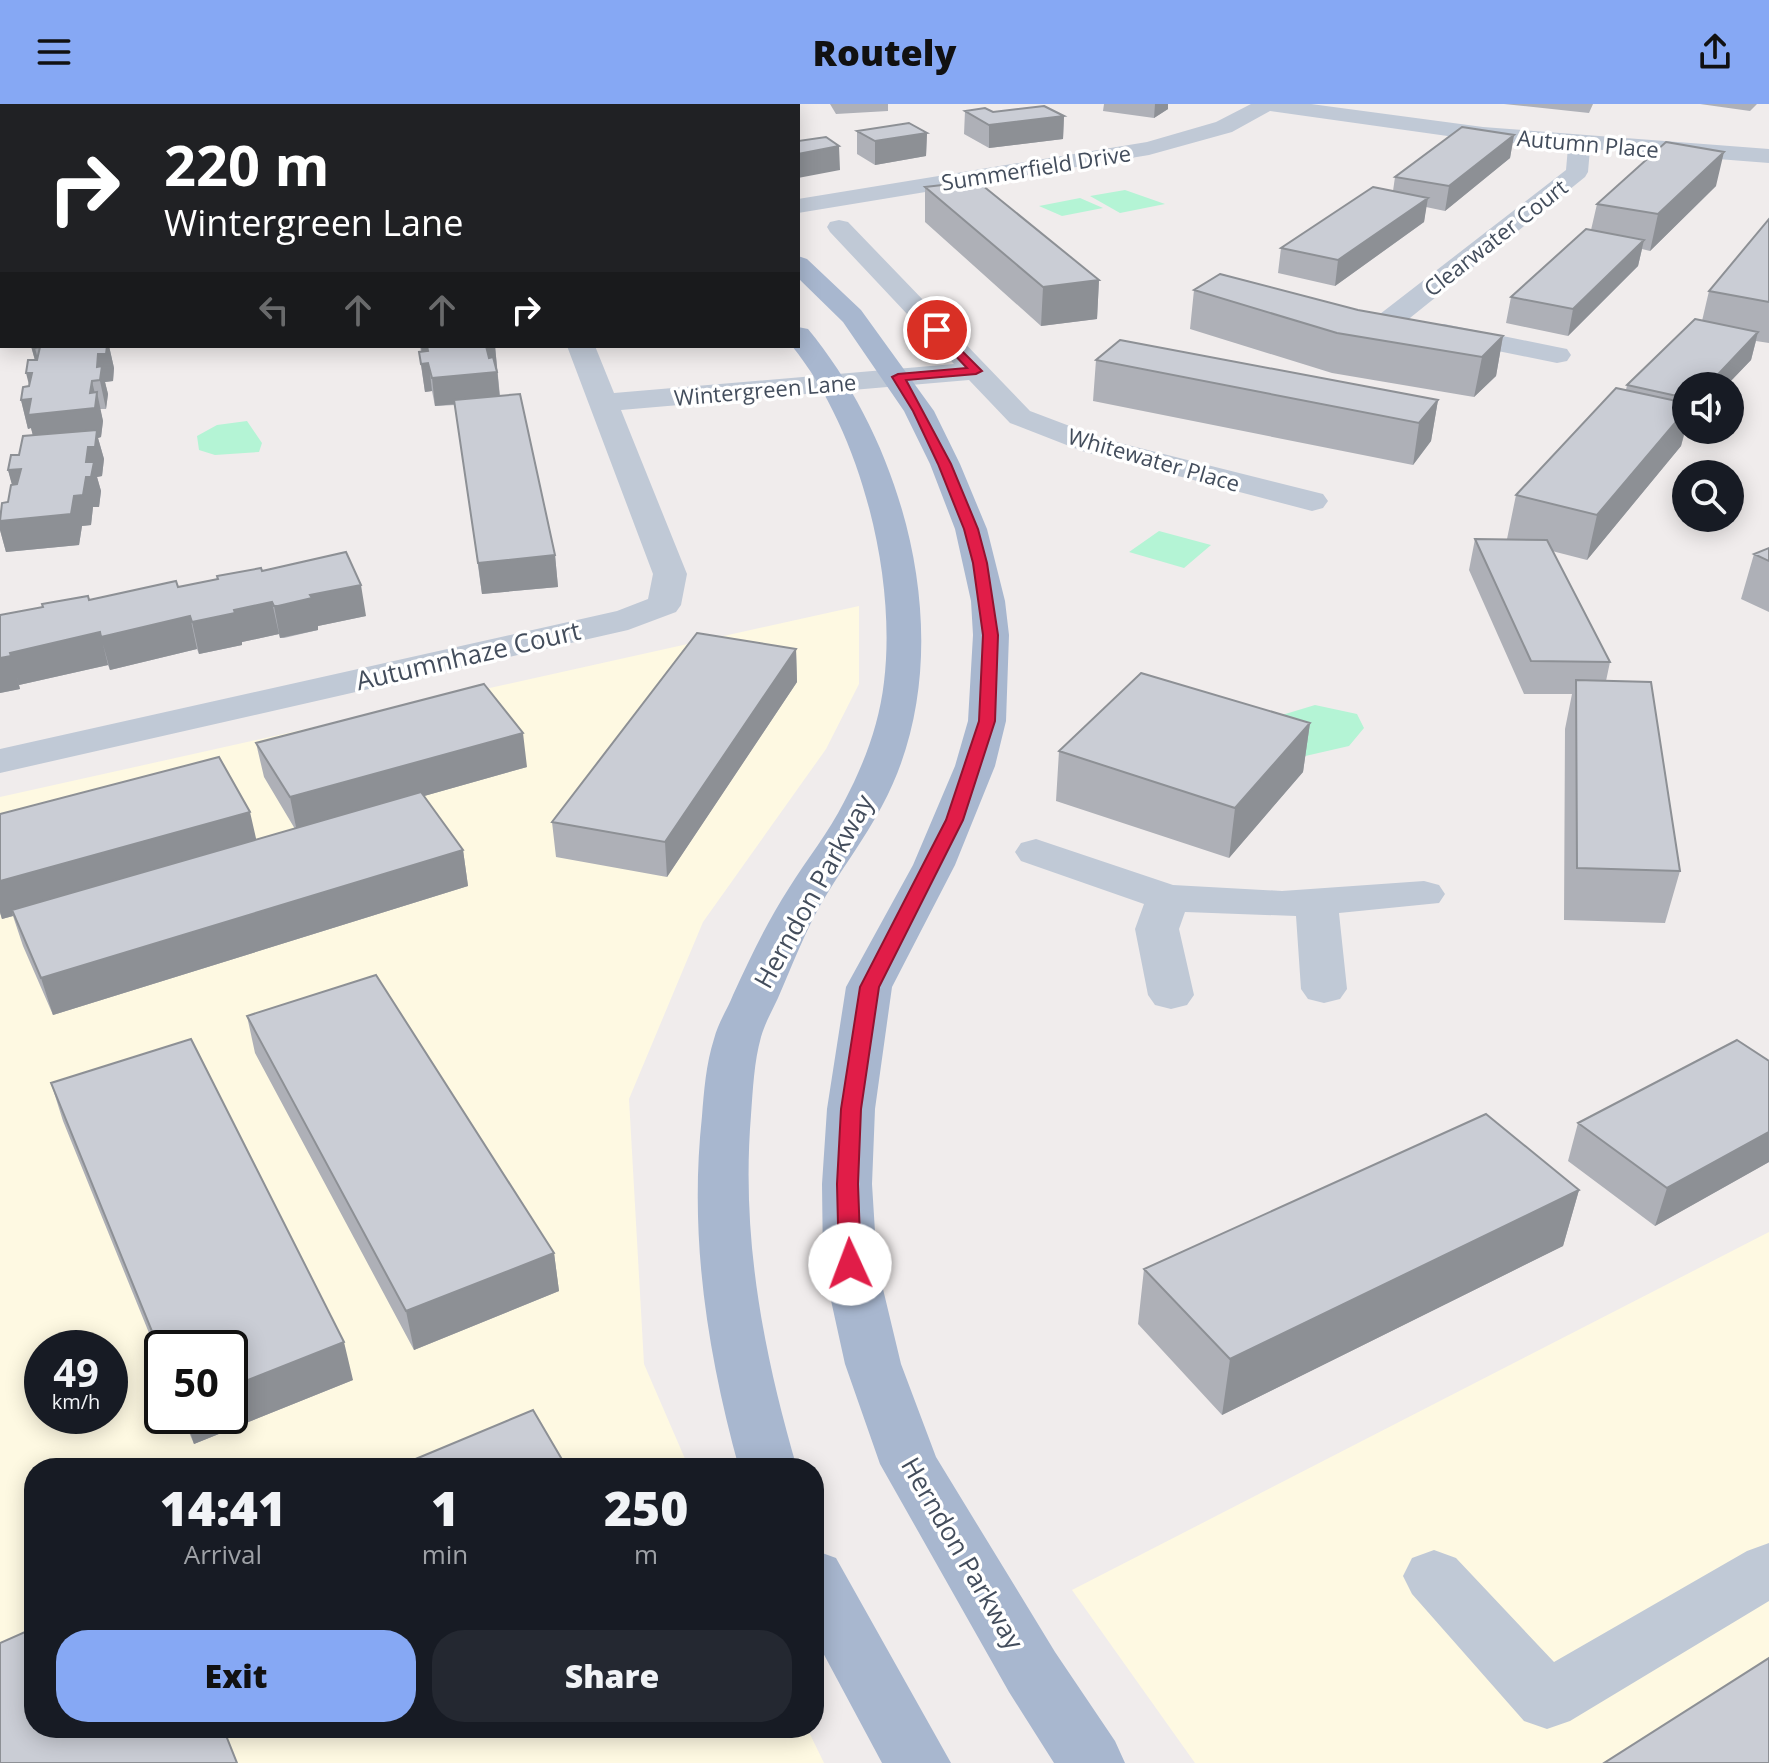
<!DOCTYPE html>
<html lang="en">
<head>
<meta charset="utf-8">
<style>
	body { margin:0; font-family:"Open Sans",sans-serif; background:#242831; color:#f1f3f6; height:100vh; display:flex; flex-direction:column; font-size:30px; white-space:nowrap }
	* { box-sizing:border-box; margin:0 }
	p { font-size:26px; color:#9ea1a6 }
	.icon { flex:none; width:44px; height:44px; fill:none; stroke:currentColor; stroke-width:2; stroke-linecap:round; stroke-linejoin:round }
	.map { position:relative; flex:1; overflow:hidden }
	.panel { position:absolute; left:24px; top:1354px; width:800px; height:280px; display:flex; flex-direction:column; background:#171b24; border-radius:32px; box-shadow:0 4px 20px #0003 }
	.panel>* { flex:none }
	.banner { position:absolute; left:0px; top:0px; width:800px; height:244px; box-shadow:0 4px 20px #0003; background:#202124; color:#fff; overflow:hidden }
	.controls { position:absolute; left:1672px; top:268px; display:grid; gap:16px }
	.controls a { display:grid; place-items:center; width:72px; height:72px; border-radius:50%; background:#171b24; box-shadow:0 4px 20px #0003; font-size:40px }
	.speed { position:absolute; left:24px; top:1226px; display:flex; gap:16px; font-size:40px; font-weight:700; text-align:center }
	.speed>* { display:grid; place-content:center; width:104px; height:104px; border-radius:50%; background:#171b24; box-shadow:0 4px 20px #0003; line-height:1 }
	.speed small { font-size:20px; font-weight:400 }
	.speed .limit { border:4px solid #111; border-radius:12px; background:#fff; color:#111 }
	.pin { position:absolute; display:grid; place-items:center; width:68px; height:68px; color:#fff; margin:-34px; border:4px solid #fff; border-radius:50%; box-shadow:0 2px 8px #0007 }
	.me { position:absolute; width:88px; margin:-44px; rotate:358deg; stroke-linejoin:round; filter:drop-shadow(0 0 6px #0008) }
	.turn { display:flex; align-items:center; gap:28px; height:168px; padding:0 32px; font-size:36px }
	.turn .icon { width:104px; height:104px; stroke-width:2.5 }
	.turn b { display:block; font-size:56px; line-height:68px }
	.lanes { display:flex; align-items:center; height:76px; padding:0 32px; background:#0003; justify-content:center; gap:40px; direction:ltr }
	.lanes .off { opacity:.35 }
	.eta { display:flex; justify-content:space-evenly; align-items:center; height:136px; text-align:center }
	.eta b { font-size:48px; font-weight:800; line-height:56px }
	.action { display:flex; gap:16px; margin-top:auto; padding:16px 32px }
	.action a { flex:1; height:92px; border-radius:32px; background:#86a8f4; color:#111; font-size:32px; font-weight:800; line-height:92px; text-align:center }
	.action a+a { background:#242831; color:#f1f3f6 }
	header { display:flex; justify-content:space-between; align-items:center; height:104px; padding:0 32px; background:#86a8f4; color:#111; font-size:36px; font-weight:800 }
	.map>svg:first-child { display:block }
	.commercial { fill:#fef9e2; fill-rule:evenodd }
	.green { fill:#b4f4d5 }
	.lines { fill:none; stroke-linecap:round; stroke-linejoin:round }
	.minor { fill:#c0c9d6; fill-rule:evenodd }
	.major { fill:#a8b7cf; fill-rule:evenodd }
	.wall { fill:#aeb0b7 }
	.shaded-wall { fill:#8d9095 }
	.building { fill:#cacdd5; stroke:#8d9095; stroke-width:2 }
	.route { fill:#e11d48; stroke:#92132f; stroke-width:2 }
	.labels { text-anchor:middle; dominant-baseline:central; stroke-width:7; stroke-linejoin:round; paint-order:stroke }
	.far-street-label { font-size:22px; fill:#434d5c; stroke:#fff }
	.street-label { font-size:26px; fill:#434d5c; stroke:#fff }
</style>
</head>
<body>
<header><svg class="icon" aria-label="menu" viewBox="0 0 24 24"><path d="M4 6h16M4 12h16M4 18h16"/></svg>Routely<svg class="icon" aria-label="share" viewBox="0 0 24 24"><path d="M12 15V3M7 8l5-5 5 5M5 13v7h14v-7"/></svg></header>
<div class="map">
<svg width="1769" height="1659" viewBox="0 0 1769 1659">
	<rect width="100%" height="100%" fill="#f0ecec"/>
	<path class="commercial" d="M 859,502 L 859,580 L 826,645 L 703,818 L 629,995 L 644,1260 L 689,1364 L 34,1364 L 34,1624 L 807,1624 L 824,1659 L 0,1659 L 0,693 ZM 42,1244 L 110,1244 L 110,1312 L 42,1312 ZM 162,1244 L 230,1244 L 230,1312 L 162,1312 Z
		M 1769,1128 L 1769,1659 L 1195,1659 L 1072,1486 Z"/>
	<path class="green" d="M 1125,86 L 1165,100 L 1120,109 L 1090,92 Z
		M 1080,94 L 1103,104 L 1062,112 L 1039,102 Z
		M 247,317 L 262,339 L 259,348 L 215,351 L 199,346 L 197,332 L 217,321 Z
		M 1159,427 L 1211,441 L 1184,464 L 1129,448 Z
		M 1315,601 L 1357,610 L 1364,624 L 1349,642 L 1301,653 L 1261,635 L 1282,611 Z"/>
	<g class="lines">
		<path class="minor" d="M 1251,0 L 1311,0 L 1483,23 L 1769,45 L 1769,59 L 1590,45 L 1588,68 L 1585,73 L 1400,222 L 1380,222 L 1377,216 L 1380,210 L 1566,66 L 1568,43 L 1483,37 L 1270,7 L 1232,28 L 1149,51 L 798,109 L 798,95 L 1147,38 L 1216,18 Z
			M 839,116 L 848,118 L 1030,307 L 1104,335 L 1323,390 L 1328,397 L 1323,404 L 1312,407 L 1082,347 L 1010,319 L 969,276 L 621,306 L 687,470 L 681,501 L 676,508 L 628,526 L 0,669 L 0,645 L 617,507 L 648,495 L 653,470 L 567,242 L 595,242 L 614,289 L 954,260 L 830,128 L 827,123 L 830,118 Z
			M 1444,220 L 1557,243 L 1567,245 L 1571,251 L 1567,257 L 1557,259 L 1434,234 L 1430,228 L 1434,222 Z
			M 0,224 L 2,224 L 0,241 Z
			M 1036,735 L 1173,781 L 1282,787 L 1424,777 L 1439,781 L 1445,790 L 1439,799 L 1339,809 L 1347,885 L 1340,895 L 1324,899 L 1308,895 L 1301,885 L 1296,812 L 1185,808 L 1179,825 L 1194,891 L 1187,901 L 1171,905 L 1155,901 L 1148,891 L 1135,825 L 1144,800 L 1021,757 L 1015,748 L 1021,739 Z
			M 1769,1439 L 1769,1497 L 1570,1617 L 1547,1625 L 1524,1617 L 1412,1490 L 1403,1472 L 1412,1454 L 1434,1446 L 1456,1454 L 1554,1558 L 1747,1447 Z"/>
		<path class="major" d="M 534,0 L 555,0 L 557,2 L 535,2 Z
			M 586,0 L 607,0 L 609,2 L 587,2 Z
			M 798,152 L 807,155 L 861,206 L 934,307 L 960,360 L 987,425 L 1005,497 L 1009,531 L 1006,617 L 995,662 L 955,761 L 892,883 L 875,1005 L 872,1080 L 877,1160 L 901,1260 L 936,1353 L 1055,1548 L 1115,1637 L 1125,1659 L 1054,1659 L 1009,1588 L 880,1360 L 845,1260 L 823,1160 L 822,1080 L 827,1005 L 846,883 L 913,761 L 955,662 L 968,617 L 973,531 L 971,497 L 955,425 L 930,360 L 904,307 L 843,218 L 798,174 Z
			M 798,223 L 808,225 C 911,350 962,554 882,702 C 864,736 840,767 821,800 C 804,830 792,862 778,894 C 772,907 765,919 761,933 C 754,958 753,985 751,1011 C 741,1133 763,1247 797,1364 L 739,1364 C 707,1247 689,1133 702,1012 C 704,987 706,960 714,935 C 718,919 727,906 733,891 C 750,854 767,818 789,784 C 807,755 829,728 844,698 C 864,660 879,621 884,578 C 897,471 860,326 792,242 L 798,242 Z
			M 814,1446 L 836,1454 L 951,1659 L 882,1659 L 814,1532 Z"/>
	</g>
	<path class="wall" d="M 329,0 L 407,0 L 407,2 L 329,2 Z
		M 731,0 L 779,0 L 779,2 L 732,2 Z
		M 830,0 L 888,0 L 888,7 L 836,10 Z
		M 1104,0 L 1168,0 L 1168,5 L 1154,14 L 1103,7 Z
		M 1504,0 L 1593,0 L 1589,9 Z
		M 1700,0 L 1757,0 L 1750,7 Z
		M 965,7 L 1064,12 L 1063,35 L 989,44 L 964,30 Z
		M 857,27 L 927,29 L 926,52 L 875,61 L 857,50 Z
		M 1514,31 L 1510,54 L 1445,107 L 1426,103 L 1424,118 L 1335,182 L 1278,169 L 1281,144 L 1393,87 L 1395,73 Z
		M 1716,82 L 1650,147 L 1642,145 L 1638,162 L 1568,232 L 1506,219 L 1511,193 L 1591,126 L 1597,100 Z
		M 925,83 L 1099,176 L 1097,215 L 1041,222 L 925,118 Z
		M 1769,115 L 1769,239 L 1756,237 L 1751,256 L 1726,282 L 1686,282 L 1686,325 L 1681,342 L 1587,456 L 1552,447 L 1610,558 L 1606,577 L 1680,767 L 1665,819 L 1564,816 L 1565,625 L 1572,590 L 1524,590 L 1469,466 L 1475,435 L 1507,435 L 1516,391 L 1626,286 L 1627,281 L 1702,217 L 1709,187 Z
		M 1194,186 L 1358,206 L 1503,232 L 1496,272 L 1474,293 L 1332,269 L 1190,225 Z
		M 31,242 L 109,242 L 114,264 L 113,277 L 105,278 L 108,290 L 106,305 L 100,305 L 103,317 L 101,333 L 98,334 L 104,355 L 102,372 L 97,373 L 101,387 L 99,403 L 93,403 L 91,421 L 82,422 L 79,441 L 6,448 L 0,426 L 0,407 L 8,398 L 12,380 L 8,366 L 33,331 L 31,324 L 28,325 L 21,296 L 29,282 L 35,256 Z
		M 420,242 L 495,242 L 500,292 L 555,451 L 558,483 L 482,490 L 455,301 L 435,302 L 432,287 L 425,288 L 419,248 L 421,248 Z
		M 1096,256 L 1438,296 L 1431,337 L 1413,361 L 1093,297 Z
		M 1769,444 L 1769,508 L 1741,495 L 1754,450 Z
		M 262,467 L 366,512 L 318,522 L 318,526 L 284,534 L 280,534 L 279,530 L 242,538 L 242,541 L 199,550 L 197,545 L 110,566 L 108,561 L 19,581 L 20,585 L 0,589 L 0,516 L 89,496 L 178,483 Z
		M 796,545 L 797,578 L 667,773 L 556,753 L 552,718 Z
		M 1310,619 L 1303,668 L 1229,754 L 1056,697 L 1059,647 Z
		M 256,639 L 527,663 L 424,692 L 463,746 L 468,782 L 53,911 L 23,842 L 13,812 L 2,815 L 0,809 L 0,710 L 256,736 L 295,725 L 264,673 Z
		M 247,912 L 554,1149 L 559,1187 L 414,1246 L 255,949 Z
		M 1769,957 L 1769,1058 L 1655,1122 L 1568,1057 L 1578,1019 Z
		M 51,979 L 353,1276 L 194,1340 L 182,1312 L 230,1312 L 162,1244 L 162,1261 L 63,1017 Z
		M 1579,1086 L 1563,1142 L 1222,1311 L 1138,1220 L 1144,1165 Z"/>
	<path class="shaded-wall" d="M 1155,0 L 1168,0 L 1168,5 L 1154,14 Z
		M 1064,12 L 1063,35 L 989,44 L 989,21 Z
		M 927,29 L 926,52 L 875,61 L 875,37 Z
		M 1514,31 L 1510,54 L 1445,107 L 1449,82 Z
		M 839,42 L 840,66 L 798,74 L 798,50 Z
		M 1724,48 L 1716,82 L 1650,147 L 1658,110 Z
		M 1428,94 L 1424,118 L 1335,182 L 1338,156 Z
		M 1644,136 L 1638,162 L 1568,232 L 1573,205 Z
		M 1099,176 L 1097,215 L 1041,222 L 1043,183 Z
		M 1758,228 L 1751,256 L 1726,282 L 1707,282 Z
		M 1503,232 L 1496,272 L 1474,293 L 1482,253 Z
		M 31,242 L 40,242 L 35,244 L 39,259 L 36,260 Z
		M 104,242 L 109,242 L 114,264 L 113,277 L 105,278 L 108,290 L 106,305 L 97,263 L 98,250 Z
		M 421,242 L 427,242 L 432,287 L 425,288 L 421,260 L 423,260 Z
		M 486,242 L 495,242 L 500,296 L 435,302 L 432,274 Z
		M 26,269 L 32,269 L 33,297 Z
		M 92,277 L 96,294 L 97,288 L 103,317 L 101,333 L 98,334 L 104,355 L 102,372 L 97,373 L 101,387 L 99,403 L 93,403 L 91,421 L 82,422 L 79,441 L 6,448 L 0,426 L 0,417 L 35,340 L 31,324 L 28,325 L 21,296 L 90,289 Z
		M 1438,296 L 1431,337 L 1413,361 L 1419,319 Z
		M 1686,306 L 1686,321 L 1681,342 L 1587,456 L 1597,411 Z
		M 21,365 L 16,396 L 8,366 Z
		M 555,451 L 558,483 L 482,490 L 478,459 Z
		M 361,481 L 366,512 L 318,522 L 318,526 L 280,534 L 274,502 L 310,491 Z
		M 272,498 L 279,530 L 242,538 L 242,541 L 199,550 L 192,518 L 234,506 Z
		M 190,512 L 197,545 L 110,566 L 101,533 Z
		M 100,528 L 108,561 L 19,581 L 10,549 Z
		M 796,545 L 797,578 L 667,773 L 665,738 Z
		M 11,552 L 20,585 L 0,589 L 0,554 Z
		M 1310,619 L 1303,668 L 1229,754 L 1235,704 Z
		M 523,629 L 527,663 L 297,728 L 290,693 Z
		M 250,708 L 258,743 L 12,806 L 13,812 L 2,815 L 0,808 L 0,777 Z
		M 463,746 L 468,782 L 53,911 L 41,874 Z
		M 1769,1028 L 1769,1058 L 1655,1122 L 1667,1084 Z
		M 1579,1086 L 1563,1142 L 1222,1311 L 1230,1255 Z
		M 554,1149 L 559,1187 L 414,1246 L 406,1207 Z
		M 344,1238 L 353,1276 L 194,1340 L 185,1312 L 230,1312 L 230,1283 Z
		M 432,1624 L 455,1624 L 435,1634 Z"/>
	<path class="building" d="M 1044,2 L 1064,12 L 989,21 L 965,7 L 985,4 L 993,8 Z
		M 909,19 L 927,29 L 875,37 L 857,27 Z
		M 1462,23 L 1514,31 L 1449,82 L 1395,73 Z
		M 826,33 L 839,42 L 798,50 L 798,37 Z
		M 1666,38 L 1724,48 L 1658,110 L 1597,100 Z
		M 977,77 L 1099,176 L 1043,183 L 925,83 Z
		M 1373,83 L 1428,94 L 1338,156 L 1281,144 Z
		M 1769,115 L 1769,198 L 1709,187 Z
		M 1586,125 L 1644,136 L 1573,205 L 1511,193 Z
		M 1220,170 L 1358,206 L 1503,232 L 1482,253 L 1337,229 L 1194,186 Z
		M 1695,215 L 1758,228 L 1707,282 L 1686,282 L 1686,294 L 1627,281 Z
		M 1120,236 L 1438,296 L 1419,319 L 1096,256 Z
		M 35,242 L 107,242 L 106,250 L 98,250 L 97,263 L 102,262 L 100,276 L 92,277 L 90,289 L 97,288 L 95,304 L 28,311 L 31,295 L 21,296 L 23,283 L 29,282 L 32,269 L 26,269 L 28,256 L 37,256 L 40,243 L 35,244 Z
		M 427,242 L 486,242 L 489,254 L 493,253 L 497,268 L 432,274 L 428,259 L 421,260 L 419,248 L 428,247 Z
		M 1616,284 L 1686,299 L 1686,306 L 1597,411 L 1516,391 Z
		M 520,290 L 555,451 L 478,459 L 454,296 Z
		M 97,326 L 95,343 L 88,343 L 86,358 L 94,358 L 91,373 L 86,373 L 83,391 L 74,392 L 71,410 L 0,417 L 2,399 L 8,398 L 11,381 L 17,380 L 21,365 L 8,366 L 11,351 L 19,351 L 23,332 Z
		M 1475,435 L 1547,436 L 1610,558 L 1531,557 Z
		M 1769,444 L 1769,457 L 1754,450 Z
		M 346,448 L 361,481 L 310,491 L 312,494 L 278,502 L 274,502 L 272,498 L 234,506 L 235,509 L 192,518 L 190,512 L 101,533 L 100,528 L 10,549 L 11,552 L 0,554 L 0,511 L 43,503 L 42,500 L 88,492 L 89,496 L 176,477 L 178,483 L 218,475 L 217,472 L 261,464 L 262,467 Z
		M 697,529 L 796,545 L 665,738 L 552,718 Z
		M 1141,569 L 1310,619 L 1235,704 L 1059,647 Z
		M 1576,576 L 1651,578 L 1680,767 L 1577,764 Z
		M 484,580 L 523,629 L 290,693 L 256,639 Z
		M 219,653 L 250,708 L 0,777 L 0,710 Z
		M 421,688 L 463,746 L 41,874 L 12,806 Z
		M 376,871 L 554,1149 L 406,1207 L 247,912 Z
		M 191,935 L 344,1238 L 230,1283 L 230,1244 L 162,1244 L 162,1252 L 51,979 Z
		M 1737,936 L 1769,957 L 1769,1028 L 1667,1084 L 1578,1019 Z
		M 1486,1010 L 1579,1086 L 1230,1255 L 1144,1165 Z
		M 533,1306 L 567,1364 L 394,1364 Z
		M 34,1524 L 34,1624 L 223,1624 L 237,1659 L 0,1659 L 0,1539 Z
		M 1769,1554 L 1769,1659 L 1604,1659 Z"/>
	<path class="route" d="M 937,222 L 982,267 L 976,270 L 906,276 L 951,360 L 978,425 L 987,459 L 998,531 L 995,617 L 963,716 L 879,883 L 861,1005 L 858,1080 L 861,1160 L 858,1166 L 842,1166 L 839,1160 L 837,1080 L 841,1005 L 860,883 L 946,716 L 979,617 L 983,531 L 973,459 L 964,425 L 938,360 L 913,307 L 892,273 L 898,270 L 967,264 L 933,228 L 931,226 Z"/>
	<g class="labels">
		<g class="far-street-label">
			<text transform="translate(1588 39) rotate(5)">Autumn Place</text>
			<text transform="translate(1036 63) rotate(-9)">Summerfield Drive</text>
			<text transform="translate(1495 133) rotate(-38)">Clearwater Court</text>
			<text transform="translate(765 285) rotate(-5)">Wintergreen Lane</text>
			<text transform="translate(1154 355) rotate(16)">Whitewater Place</text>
		</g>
		<g class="street-label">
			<text transform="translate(468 551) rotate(-13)">Autumnhaze Court</text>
			<text transform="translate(813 787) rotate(-61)">Herndon Parkway</text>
			<text transform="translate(963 1449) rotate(60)">Herndon Parkway</text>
		</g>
	</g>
</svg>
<div class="controls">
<a><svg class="icon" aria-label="sound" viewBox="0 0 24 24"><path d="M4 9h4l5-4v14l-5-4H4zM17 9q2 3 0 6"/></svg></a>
<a><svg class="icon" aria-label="search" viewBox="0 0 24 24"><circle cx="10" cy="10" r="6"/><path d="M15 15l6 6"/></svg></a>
</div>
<div class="speed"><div>49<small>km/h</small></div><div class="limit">50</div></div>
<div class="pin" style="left:937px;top:226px;background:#d93025"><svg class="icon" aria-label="arrive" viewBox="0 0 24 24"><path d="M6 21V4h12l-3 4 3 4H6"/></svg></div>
<svg class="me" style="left:850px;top:1160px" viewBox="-20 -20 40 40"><circle r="19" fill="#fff"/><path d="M0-13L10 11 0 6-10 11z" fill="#e11d48"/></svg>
<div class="banner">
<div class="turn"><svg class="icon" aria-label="right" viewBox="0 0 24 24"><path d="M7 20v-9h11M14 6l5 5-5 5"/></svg><div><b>220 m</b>Wintergreen Lane</div></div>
<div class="lanes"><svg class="icon off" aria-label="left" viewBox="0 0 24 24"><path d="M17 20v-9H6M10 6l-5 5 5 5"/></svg><svg class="icon off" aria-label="ahead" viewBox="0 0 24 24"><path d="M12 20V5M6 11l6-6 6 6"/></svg><svg class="icon off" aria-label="ahead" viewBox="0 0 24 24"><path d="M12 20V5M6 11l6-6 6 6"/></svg><svg class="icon" aria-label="right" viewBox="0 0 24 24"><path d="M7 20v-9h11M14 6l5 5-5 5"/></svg></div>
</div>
<section class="panel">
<div class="eta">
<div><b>14:41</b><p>Arrival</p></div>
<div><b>1</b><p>min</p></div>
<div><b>250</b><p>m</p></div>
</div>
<div class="action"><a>Exit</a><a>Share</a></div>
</section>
</div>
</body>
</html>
